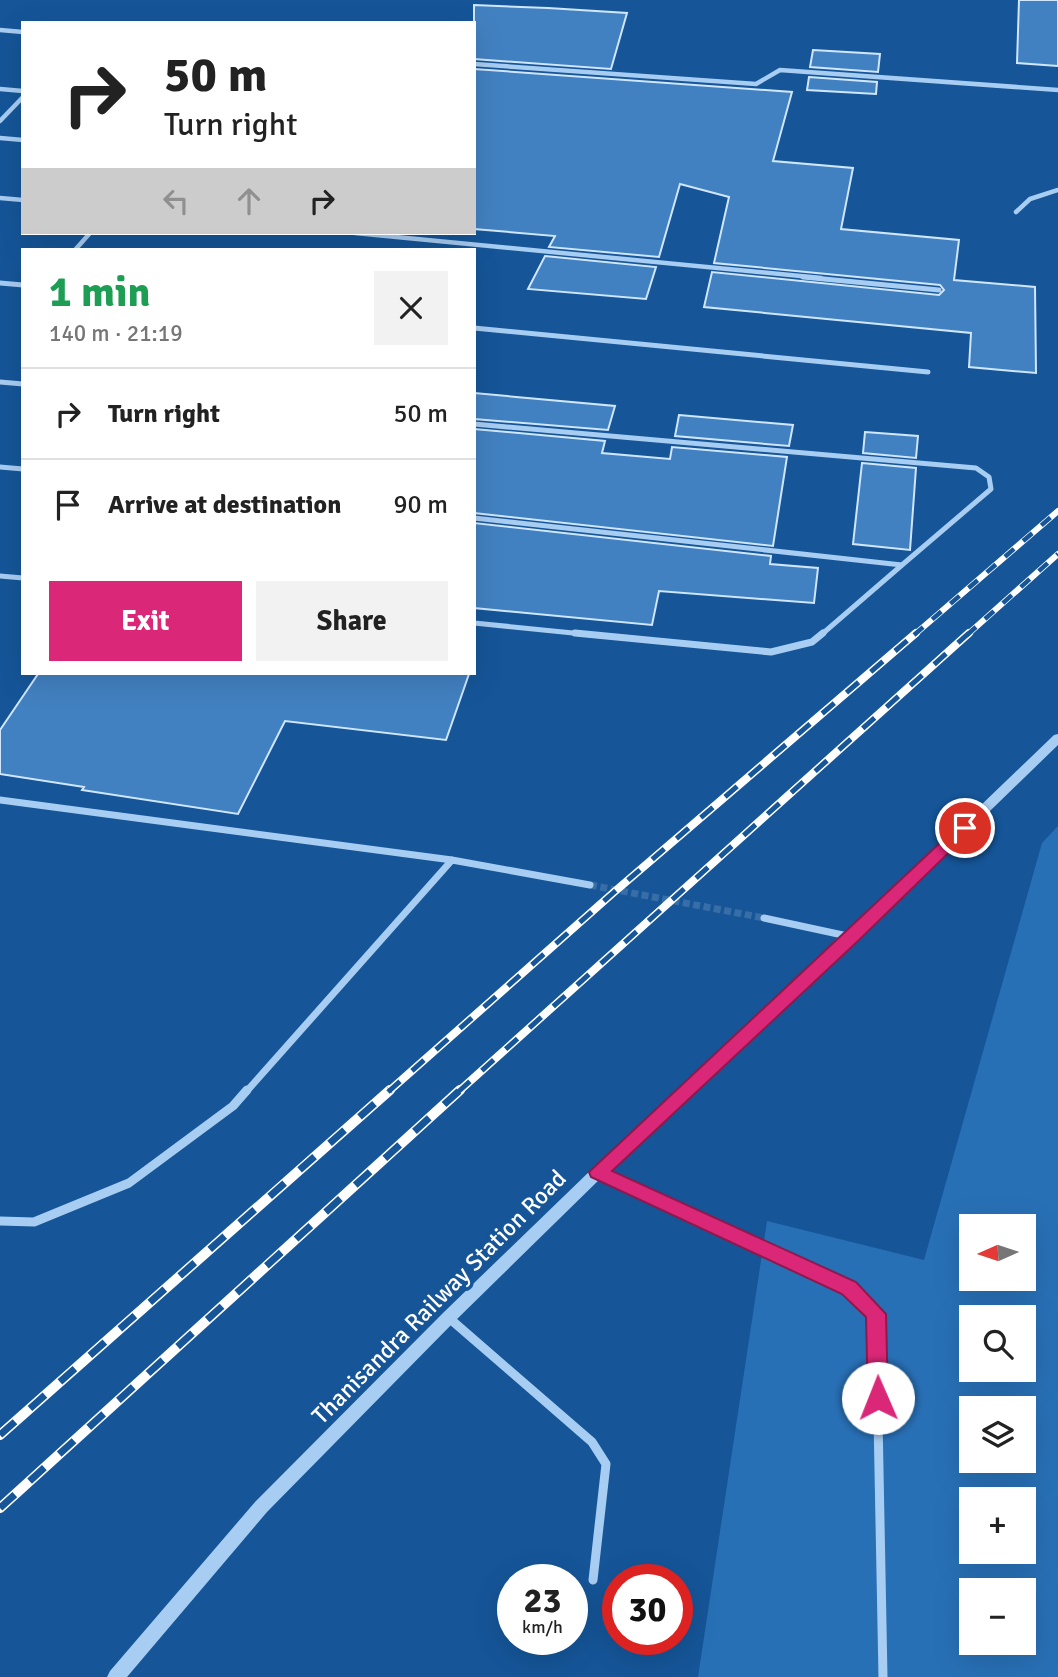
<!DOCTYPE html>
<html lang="en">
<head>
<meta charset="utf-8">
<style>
	body { margin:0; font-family:Signika,sans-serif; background:#f2f2f2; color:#222; height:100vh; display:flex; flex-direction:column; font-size:26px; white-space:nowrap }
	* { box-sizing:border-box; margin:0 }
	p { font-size:23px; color:#767676 }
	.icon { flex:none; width:38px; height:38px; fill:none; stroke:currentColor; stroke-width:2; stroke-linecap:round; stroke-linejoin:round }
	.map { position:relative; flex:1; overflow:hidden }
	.panel { position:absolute; left:21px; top:248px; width:455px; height:427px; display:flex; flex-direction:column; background:#fff; border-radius:0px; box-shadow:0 7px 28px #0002 }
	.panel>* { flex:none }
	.top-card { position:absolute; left:21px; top:21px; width:455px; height:214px; border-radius:0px; box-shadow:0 7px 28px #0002; background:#fff; color:#222; overflow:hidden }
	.needle { width:46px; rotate:267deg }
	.fabs { position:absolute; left:959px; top:1214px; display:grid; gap:14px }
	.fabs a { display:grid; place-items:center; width:77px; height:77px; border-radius:0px; background:#fff; box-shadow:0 7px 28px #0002; font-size:35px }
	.speed { position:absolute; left:497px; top:1564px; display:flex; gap:14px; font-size:35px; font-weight:700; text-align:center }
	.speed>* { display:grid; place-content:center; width:91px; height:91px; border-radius:50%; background:#fff; box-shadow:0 7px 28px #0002; line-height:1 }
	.speed small { font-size:18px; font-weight:400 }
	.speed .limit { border:10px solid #d22; background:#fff; color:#111 }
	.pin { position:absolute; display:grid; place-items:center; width:60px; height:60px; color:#fff; margin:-30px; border:4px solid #fff; border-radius:50%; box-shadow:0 2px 7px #0007 }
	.me { position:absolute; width:77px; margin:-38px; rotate:359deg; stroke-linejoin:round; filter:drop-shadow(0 0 5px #0008) }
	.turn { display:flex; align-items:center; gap:24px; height:147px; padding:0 28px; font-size:32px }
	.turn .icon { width:91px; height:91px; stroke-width:2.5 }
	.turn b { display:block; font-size:49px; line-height:60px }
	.lanes { display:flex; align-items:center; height:66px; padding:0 28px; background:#0003; justify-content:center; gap:35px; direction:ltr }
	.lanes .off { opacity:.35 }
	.round { display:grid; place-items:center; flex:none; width:74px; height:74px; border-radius:0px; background:#f2f2f2 }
	.summary { display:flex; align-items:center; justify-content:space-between; height:119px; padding:0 28px }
	h1 { font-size:42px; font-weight:800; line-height:52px; color:#1e9e55 }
	.cta { display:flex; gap:14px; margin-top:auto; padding:14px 28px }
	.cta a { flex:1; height:80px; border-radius:0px; background:#db2777; color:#fff; font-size:28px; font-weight:800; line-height:80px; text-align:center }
	.cta a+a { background:#f2f2f2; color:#222 }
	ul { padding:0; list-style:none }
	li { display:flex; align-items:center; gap:21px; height:91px; padding:0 28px; border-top:2px solid #e0e0e0 }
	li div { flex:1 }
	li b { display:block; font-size:26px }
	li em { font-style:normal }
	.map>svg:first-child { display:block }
	.green { fill:#2870b6; fill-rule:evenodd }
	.building { fill:#4281c1; stroke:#cfe6fd; stroke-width:2 }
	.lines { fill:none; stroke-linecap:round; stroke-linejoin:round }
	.minor-tunnel { stroke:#386ea7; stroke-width:7; stroke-dasharray:7 3.5; stroke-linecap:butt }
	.minor-far3 { stroke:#a8cdf2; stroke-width:4.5 }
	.minor-far2 { stroke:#a8cdf2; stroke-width:5 }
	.minor-far1 { stroke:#a8cdf2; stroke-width:7 }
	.minor { stroke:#a8cdf2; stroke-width:9 }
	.tertiary { fill:#a8cdf2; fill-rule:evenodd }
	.rail-far2-casing { stroke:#fff; stroke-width:6 }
	.rail-far1-casing { stroke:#fff; stroke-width:8 }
	.rail-casing { stroke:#fff; stroke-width:10 }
	.rail-far2 { stroke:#155598; stroke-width:4.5; stroke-dasharray:12; stroke-linecap:butt }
	.rail-far1 { stroke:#155598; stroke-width:5; stroke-dasharray:16; stroke-linecap:butt }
	.rail { stroke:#155598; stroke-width:7; stroke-dasharray:20; stroke-linecap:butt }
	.route { fill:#db2777; stroke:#8e194d; stroke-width:2 }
	.labels { text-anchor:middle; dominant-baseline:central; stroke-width:7; stroke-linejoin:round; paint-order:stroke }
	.street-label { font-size:24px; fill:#fff; stroke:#155598 }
</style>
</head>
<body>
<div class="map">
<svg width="1058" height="1677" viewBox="0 0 1058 1677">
	<rect width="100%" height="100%" fill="#155598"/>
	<path class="green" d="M 1058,826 L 1058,1677 L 698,1677 L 767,1221 L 924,1260 L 1042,843 ZM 971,1227 L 1024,1227 L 1024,1279 L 971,1279 ZM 971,1318 L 1024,1318 L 1024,1370 L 971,1370 ZM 971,1409 L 1024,1409 L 1024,1461 L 971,1461 ZM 971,1500 L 1024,1500 L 1024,1552 L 971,1552 ZM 971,1591 L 1024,1591 L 1024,1643 L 971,1643 Z"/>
	<path class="building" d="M 1019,0 L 1058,0 L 1058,66 L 1017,63 Z
		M 474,5 L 548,8 L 627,13 L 611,69 L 474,59 Z
		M 813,50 L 880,54 L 878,72 L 810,67 Z
		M 474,69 L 792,92 L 773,161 L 853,168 L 841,229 L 959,240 L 954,280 L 1035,287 L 1036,373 L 969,367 L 971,333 L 704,307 L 712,272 L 939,295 L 944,290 L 940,285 L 714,263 L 729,197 L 680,184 L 659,257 L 549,247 L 555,236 L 474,229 Z
		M 809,77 L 877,82 L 876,94 L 807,90 Z
		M 545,256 L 656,267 L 646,299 L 528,289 Z
		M 474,393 L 615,406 L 608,430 L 474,419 Z
		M 679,415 L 793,425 L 789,446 L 675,436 Z
		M 474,429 L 605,441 L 602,453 L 670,459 L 672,447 L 787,457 L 773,546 L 474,513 Z
		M 865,432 L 918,436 L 916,458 L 863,453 Z
		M 862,463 L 916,468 L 910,550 L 853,544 Z
		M 474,523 L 771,556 L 770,564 L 818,568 L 814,603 L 659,591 L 652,625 L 474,608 Z
		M 38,674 L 469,674 L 446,740 L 285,721 L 238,814 L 82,790 L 84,787 L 0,774 L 0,730 Z"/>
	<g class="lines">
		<path class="minor-tunnel" d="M 590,885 L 764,918"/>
		<path class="minor-far3" d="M 0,30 L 23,32
			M 474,64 L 756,84 L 780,70 L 1058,90
			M 0,89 L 23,91
			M 0,121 L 23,97
			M 0,138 L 23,140
			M 0,198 L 23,200
			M 1016,212 L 1030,199 L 1058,190
			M 355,233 L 821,278
			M 75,250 L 90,233"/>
		<path class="minor-far2" d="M 803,277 L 939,290
			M 0,283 L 23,285
			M 474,328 L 928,372
			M 0,382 L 23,384
			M 474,424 L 976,468 L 989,477 L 991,489 L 902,565 L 474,518
			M 0,467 L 23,469
			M 0,576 L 23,578
			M 474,623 L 593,635
			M 821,635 L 902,565"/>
		<path class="minor-far1" d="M 575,633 L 771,652 L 812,642 L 823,633
			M 0,800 L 452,860 L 590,885
			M 764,918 L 852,937
			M 246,1092 L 452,860"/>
		<path class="minor" d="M 598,1172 L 849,1288 L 876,1314 L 883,1677
			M 0,1221 L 34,1222 L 129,1183 L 233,1106 L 247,1090
			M 449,1318 L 592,1442 L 606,1464 L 593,1580"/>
		<path class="tertiary" d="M 1058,734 L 1058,745 L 857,940 L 603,1176 L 454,1322 L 267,1512 L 127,1677 L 107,1677 L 110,1671 L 255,1502 L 444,1312 L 593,1168 L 847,934 L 1054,735 Z"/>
		<g class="rail-far2-casing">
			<path id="rail-far2" d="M 914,635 L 1058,511
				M 967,635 L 1058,554"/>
		</g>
		<g class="rail-far1-casing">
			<path id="rail-far1" d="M 388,1092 L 613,893 L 916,633
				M 458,1092 L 969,633"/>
		</g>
		<g class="rail-casing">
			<path id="rail" d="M 0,1435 L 390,1090
				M 0,1508 L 460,1090"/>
		</g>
		<use href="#rail-far2" class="rail-far2"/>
		<use href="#rail-far1" class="rail-far1"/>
		<use href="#rail" class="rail"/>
	</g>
	<path class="route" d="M 965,823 L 973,828 L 970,832 L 858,941 L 612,1171 L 856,1282 L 886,1314 L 888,1398 L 885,1404 L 878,1406 L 871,1404 L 868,1398 L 866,1317 L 842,1294 L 591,1177 L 589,1172 L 959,825 Z"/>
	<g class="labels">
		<g class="street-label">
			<text transform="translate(439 1297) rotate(-45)">Thanisandra Railway Station Road</text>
		</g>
	</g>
</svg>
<div class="fabs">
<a><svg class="needle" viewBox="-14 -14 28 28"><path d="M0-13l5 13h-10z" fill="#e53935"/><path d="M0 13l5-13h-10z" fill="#767676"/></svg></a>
<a><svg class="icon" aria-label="search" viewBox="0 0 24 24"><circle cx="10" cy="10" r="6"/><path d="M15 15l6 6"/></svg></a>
<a><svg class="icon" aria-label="layers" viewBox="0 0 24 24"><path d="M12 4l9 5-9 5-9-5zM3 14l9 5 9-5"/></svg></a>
<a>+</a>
<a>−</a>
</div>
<div class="speed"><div>23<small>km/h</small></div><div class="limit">30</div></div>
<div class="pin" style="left:965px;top:828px;background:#d93025"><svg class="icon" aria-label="arrive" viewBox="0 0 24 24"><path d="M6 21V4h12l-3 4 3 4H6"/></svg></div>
<svg class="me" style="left:878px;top:1398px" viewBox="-20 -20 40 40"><circle r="19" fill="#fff"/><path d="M0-13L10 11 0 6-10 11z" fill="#db2777"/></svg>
<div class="top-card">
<div class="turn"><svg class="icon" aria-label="right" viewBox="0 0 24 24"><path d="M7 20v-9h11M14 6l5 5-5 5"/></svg><div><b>50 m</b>Turn right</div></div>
<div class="lanes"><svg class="icon off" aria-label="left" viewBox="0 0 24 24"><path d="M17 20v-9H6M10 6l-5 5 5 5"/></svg><svg class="icon off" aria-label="ahead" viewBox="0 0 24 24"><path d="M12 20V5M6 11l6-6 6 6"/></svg><svg class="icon" aria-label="right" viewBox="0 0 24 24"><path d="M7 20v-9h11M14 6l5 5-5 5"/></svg></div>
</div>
<section class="panel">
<div class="summary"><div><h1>1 min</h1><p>140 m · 21:19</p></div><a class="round"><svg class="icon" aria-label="close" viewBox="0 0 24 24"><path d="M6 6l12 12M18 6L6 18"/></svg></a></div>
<ul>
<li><svg class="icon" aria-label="right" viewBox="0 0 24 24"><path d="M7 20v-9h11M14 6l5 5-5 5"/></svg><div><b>Turn right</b></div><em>50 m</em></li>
<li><svg class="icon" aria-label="arrive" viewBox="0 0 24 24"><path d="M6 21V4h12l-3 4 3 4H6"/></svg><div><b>Arrive at destination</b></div><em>90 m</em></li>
</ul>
<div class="cta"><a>Exit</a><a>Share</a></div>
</section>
</div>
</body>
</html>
